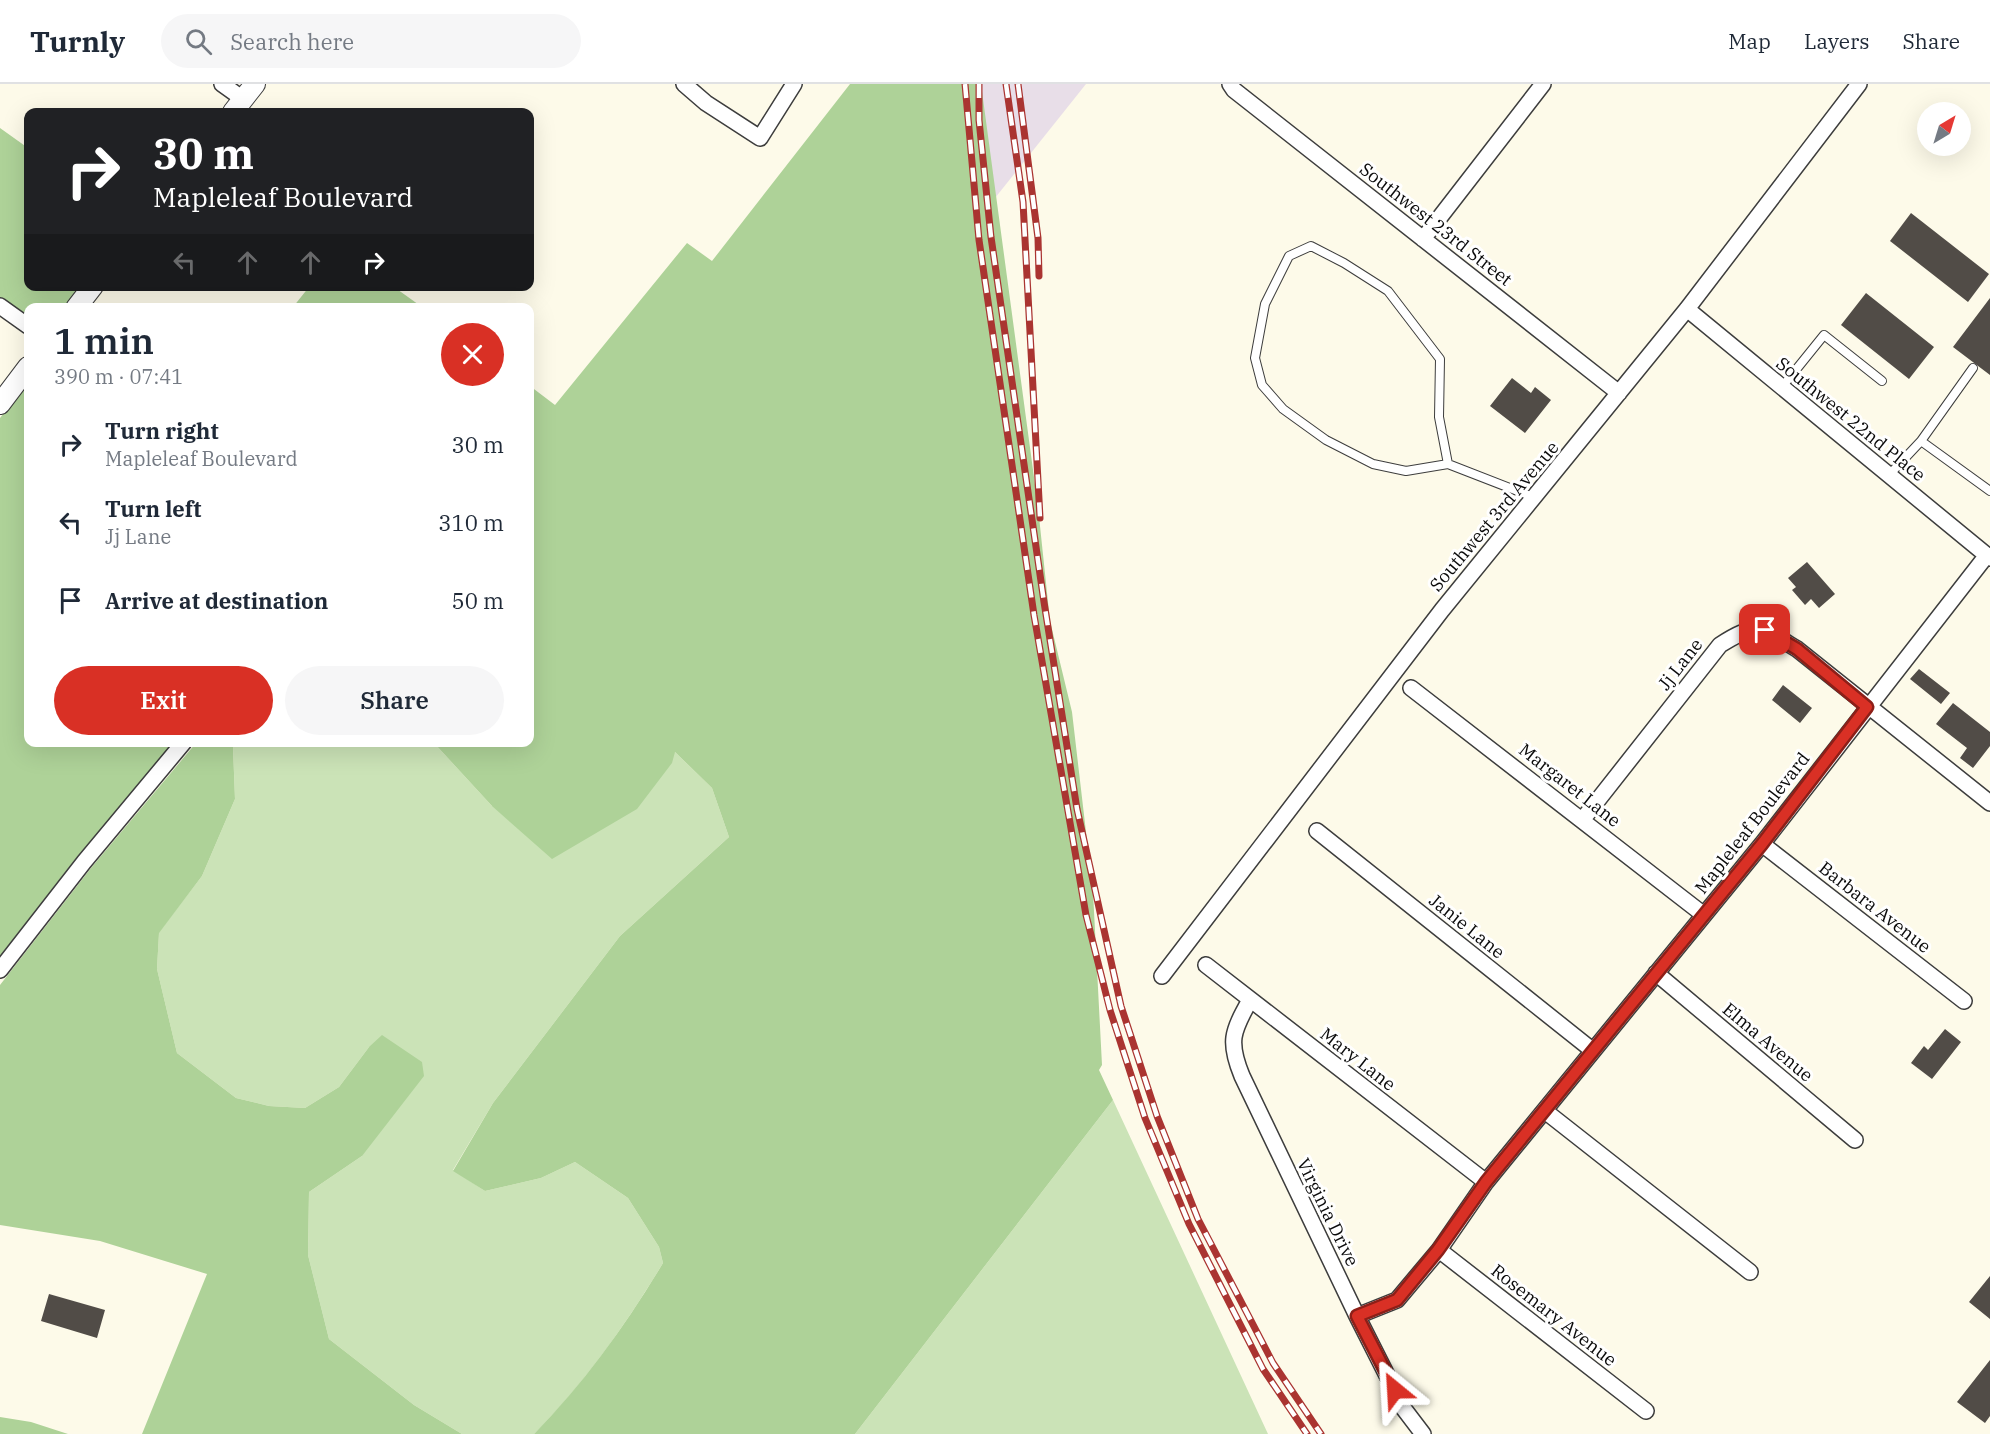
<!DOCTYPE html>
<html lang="en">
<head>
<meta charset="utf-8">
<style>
	body { margin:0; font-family:"IBM Plex Serif",serif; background:#f6f6f7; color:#1f2937; height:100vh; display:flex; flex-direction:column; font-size:22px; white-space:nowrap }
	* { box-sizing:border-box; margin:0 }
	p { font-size:20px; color:#747a83 }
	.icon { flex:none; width:33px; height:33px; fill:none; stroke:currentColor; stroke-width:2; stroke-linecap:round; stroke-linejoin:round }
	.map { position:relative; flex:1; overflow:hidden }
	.sheet { position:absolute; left:24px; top:219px; width:510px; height:444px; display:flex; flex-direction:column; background:#fff; border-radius:12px; box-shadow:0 6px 24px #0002 }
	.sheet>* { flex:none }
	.guide { position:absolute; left:24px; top:24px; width:510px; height:183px; border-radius:12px; box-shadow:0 6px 24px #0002; background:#202124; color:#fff; overflow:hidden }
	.needle { width:39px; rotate:38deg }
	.fabs { position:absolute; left:1917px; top:18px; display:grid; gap:12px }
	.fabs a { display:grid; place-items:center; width:54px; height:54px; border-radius:50%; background:#fff; box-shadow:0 6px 24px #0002; font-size:30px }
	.pin { position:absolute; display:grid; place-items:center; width:51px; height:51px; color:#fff; margin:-26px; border-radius:12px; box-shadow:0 3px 9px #0006 }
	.me { position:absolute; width:66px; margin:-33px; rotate:333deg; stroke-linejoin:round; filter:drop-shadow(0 0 4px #0008) }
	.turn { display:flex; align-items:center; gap:21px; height:126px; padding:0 30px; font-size:27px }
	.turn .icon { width:78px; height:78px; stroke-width:2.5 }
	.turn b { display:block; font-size:42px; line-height:51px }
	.lanes { display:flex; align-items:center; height:57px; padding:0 30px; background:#0003; justify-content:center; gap:30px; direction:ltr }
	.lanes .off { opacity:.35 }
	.round { display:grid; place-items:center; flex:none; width:63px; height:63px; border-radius:32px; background:#f6f6f7 }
	.overview { display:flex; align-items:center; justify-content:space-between; height:102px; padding:0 30px }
	h1 { font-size:36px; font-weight:600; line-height:45px }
	.cta { display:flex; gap:12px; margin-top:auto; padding:12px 30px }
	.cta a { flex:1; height:69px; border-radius:36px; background:#d93025; color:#fff; font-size:24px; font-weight:600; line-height:69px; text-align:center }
	.cta a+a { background:#f6f6f7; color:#1f2937 }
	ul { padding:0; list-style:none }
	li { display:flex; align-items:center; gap:18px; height:78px; padding:0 30px }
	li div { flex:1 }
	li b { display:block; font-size:22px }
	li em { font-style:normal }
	header { display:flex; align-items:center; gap:36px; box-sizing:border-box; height:84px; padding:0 30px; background:#fff; border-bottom:2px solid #e0e1e3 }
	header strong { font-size:28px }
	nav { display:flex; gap:33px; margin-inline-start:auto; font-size:21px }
	.search { width:420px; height:54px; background:#f6f6f7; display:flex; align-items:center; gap:15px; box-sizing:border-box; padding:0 21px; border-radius:33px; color:#747a83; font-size:22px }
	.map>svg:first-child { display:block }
	.industrial { fill:#e8dee8 }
	.green { fill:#cbe3b7 }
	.forest { fill:#aed298 }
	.building { fill:#514c47 }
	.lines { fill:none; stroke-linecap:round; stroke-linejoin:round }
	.service-casing { stroke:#3d3d3d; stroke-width:10 }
	.minor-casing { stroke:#3d3d3d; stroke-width:18 }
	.tertiary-casing { stroke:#3d3d3d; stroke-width:22 }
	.service { stroke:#fff; stroke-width:8 }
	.minor { stroke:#fff; stroke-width:15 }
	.tertiary { stroke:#fff; stroke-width:20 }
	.rail-casing { stroke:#aa3431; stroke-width:7 }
	.rail { stroke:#fff; stroke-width:4.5; stroke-dasharray:14; stroke-linecap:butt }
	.route-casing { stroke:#8d1f18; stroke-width:15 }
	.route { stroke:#d93025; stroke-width:10 }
	.labels { text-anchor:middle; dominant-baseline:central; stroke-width:6; stroke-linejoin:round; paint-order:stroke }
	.street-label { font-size:18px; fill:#0a0a0a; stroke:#fff }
</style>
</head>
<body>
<header>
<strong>Turnly</strong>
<div class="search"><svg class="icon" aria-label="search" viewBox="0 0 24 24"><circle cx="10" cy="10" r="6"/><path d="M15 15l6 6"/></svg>Search here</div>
<nav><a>Map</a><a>Layers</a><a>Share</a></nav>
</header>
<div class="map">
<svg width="1990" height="1350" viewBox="0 0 1990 1350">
	<rect width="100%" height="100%" fill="#fdfae9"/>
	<path class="industrial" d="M 981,0 L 1086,0 L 995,114 L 981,14 Z"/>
	<path class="green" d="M 347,658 L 356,663 L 361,659 L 434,659 L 492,722 L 675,668 L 712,704 L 729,753 L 620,852 L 493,1019 L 453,1086 L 485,1107 L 541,1094 L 575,1078 L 628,1114 L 659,1163 L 663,1179 C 626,1240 585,1299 534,1350 L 462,1350 L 414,1321 L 329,1255 L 308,1171 L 309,1108 L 362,1072 L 369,963 L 339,1003 L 305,1024 L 269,1022 L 236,1014 L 177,969 L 157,885 L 159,848 L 202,792 L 235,715 L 233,662 L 236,659 Z
		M 1113,1016 L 1268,1350 L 855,1350 Z"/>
	<path class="forest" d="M 850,0 L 981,0 L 1038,423 L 1050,537 L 1072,628 L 1093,808 L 1102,981 L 1099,986 L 1113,1016 L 855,1350 L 534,1350 C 584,1299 626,1241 663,1179 L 659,1163 L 628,1114 L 575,1078 L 541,1094 L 485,1107 L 453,1087 L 493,1019 L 620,852 L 729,753 L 712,704 L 675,668 L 672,679 L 637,725 L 552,775 L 492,722 L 434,659 L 530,658 L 530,302 L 555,321 L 687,159 L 712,177 Z
		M 0,44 L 28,64 L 28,202 L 82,203 L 65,223 L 28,224 L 28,231 L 0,214 Z
		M 309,203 L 394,203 L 422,223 L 293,223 Z
		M 28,298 L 28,658 L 173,659 L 77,773 L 0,872 L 0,334 Z
		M 196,659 L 236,659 L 233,663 L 235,715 L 202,792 L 159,849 L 157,885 L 177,969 L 236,1014 L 269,1022 L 305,1024 L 339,1003 L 369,963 L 382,951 L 422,978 L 424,992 L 362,1072 L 309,1108 L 308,1171 L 329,1255 L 414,1321 L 462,1350 L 142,1350 L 207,1190 L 100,1157 L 0,1141 L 0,901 L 91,784 Z
		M 0,1333 L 31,1338 L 68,1350 L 0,1350 Z"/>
	<path class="building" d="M 1911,129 L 1989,190 L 1968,218 L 1890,157 Z
		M 1866,209 L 1934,263 L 1909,295 L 1841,241 Z
		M 1990,214 L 1990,291 L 1953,263 Z
		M 1512,294 L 1531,309 L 1535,303 L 1551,316 L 1525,349 L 1490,322 Z
		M 1807,478 L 1835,510 L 1819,524 L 1811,515 L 1805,521 L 1792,506 L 1796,503 L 1788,494 Z
		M 1919,585 L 1950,609 L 1941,620 L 1910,595 Z
		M 1783,601 L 1812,624 L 1800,639 L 1772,616 Z
		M 1953,619 L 1990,648 L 1990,662 L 1973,684 L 1960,674 L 1967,664 L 1936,640 Z
		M 1945,945 L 1961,958 L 1932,995 L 1911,979 L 1924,962 L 1928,966 Z
		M 1990,1192 L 1990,1235 L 1969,1218 Z
		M 49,1210 L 105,1226 L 97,1254 L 41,1237 Z
		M 1990,1276 L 1990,1332 L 1985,1339 L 1957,1318 Z"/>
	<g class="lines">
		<g class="service-casing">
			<path id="service" d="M 1782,303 L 1824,251 L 1882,297
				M 1921,357 L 1973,284
				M 1448,380 L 1406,387 L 1373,380 L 1326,356 L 1283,325 L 1262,301 L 1255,274 L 1265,220 L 1289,172 L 1311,162 L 1344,179 L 1388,207 L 1440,275 L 1439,333 L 1448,380 L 1533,413
				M 1889,391 L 1921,357 L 1990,407"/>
		</g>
		<g class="minor-casing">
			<path id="minor" d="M 222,0 L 243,15
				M 684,0 L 706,19 L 760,54 L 794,0
				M 1230,0 L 1234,6 L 1619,309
				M 1423,155 L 1543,0
				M 0,222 L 28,242
				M 1687,225 L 1990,474
				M 1411,604 L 1704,831
				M 1583,735 L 1720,561 C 1757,537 1762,544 1797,565 L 1990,719
				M 1317,747 L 1592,966
				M 1762,760 L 1964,917
				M 1206,881 L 1486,1098
				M 0,886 L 84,778 L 184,658
				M 1656,889 L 1855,1056
				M 1162,892 L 1442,526 L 1687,225 L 1859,0
				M 1250,916 C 1232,948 1228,958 1242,992 L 1357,1232 L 1404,1325 L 1423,1350
				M 1545,1027 L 1750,1188
				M 1439,1166 L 1646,1327
				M 1357,1232 L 1397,1216 L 1439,1166 L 1486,1098 L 1762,760 L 1987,471"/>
		</g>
		<g class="tertiary-casing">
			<path id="tertiary" d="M 233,28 L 255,0
				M 76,224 L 93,202
				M 0,320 L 28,283"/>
		</g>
		<use href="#service" class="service"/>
		<use href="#minor" class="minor"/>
		<use href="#tertiary" class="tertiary"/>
		<g class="rail-casing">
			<path id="rail" d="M 965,0 L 979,156 L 1034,531 L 1086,831 L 1110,926 L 1145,1034 L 1189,1140 L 1263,1285 L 1307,1350
				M 979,0 L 979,36 L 991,153 L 1044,518 L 1077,725 L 1121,922 L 1157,1032 L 1198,1135 L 1273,1279 L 1321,1350
				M 1006,0 L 1023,118 L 1040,434
				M 1018,0 L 1038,154 L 1039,192"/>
		</g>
		<use href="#rail" class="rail"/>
	</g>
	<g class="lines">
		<g class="route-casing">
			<path id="route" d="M 1395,1306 L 1357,1232 L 1397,1216 L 1438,1166 L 1486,1098 L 1762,760 L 1867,623 L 1797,565 L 1765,546"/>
		</g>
		<use href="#route" class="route"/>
	</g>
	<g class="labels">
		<g class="street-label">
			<text transform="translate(1436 140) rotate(38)">Southwest 23rd Street</text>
			<text transform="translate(1851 335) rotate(39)">Southwest 22nd Place</text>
			<text transform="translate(1494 432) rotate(-50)">Southwest 3rd Avenue</text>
			<text transform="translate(1680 580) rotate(-52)">Jj Lane</text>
			<text transform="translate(1570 701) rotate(38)">Margaret Lane</text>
			<text transform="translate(1752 739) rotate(-52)">Mapleleaf Boulevard</text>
			<text transform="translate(1875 823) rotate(38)">Barbara Avenue</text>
			<text transform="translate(1467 842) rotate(39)">Janie Lane</text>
			<text transform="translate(1768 958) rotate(40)">Elma Avenue</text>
			<text transform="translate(1358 975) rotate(38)">Mary Lane</text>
			<text transform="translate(1328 1128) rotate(64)">Virginia Drive</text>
			<text transform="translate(1554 1231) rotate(38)">Rosemary Avenue</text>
		</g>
	</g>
</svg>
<div class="fabs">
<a><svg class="needle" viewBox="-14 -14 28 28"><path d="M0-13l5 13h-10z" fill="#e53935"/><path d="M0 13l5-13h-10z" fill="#747a83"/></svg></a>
</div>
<div class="pin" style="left:1765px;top:546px;background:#d93025"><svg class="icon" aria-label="arrive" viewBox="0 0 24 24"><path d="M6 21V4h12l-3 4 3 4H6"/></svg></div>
<svg class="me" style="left:1395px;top:1306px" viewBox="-20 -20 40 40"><path d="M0-17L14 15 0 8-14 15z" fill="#d93025" stroke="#fff" stroke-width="4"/></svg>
<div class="guide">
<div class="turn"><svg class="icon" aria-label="right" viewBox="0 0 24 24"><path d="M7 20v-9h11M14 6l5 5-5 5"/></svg><div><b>30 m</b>Mapleleaf Boulevard</div></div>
<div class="lanes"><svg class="icon off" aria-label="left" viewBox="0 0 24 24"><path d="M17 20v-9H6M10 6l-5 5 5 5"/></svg><svg class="icon off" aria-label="ahead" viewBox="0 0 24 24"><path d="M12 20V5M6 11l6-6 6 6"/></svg><svg class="icon off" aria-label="ahead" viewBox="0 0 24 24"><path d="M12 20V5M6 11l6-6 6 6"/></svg><svg class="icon" aria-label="right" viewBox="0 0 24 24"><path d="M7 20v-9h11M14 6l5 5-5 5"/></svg></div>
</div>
<section class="sheet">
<div class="overview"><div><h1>1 min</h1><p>390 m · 07:41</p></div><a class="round" style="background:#d93025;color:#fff"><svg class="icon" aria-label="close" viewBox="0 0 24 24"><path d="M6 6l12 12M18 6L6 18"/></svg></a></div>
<ul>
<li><svg class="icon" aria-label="right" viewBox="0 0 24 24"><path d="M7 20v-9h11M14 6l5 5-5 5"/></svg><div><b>Turn right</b><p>Mapleleaf Boulevard</p></div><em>30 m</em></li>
<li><svg class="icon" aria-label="left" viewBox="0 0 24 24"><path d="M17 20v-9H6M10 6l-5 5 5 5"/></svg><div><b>Turn left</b><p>Jj Lane</p></div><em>310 m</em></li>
<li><svg class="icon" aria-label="arrive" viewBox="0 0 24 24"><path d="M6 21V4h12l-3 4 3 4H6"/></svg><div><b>Arrive at destination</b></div><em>50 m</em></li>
</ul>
<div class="cta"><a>Exit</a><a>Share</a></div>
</section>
</div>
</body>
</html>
